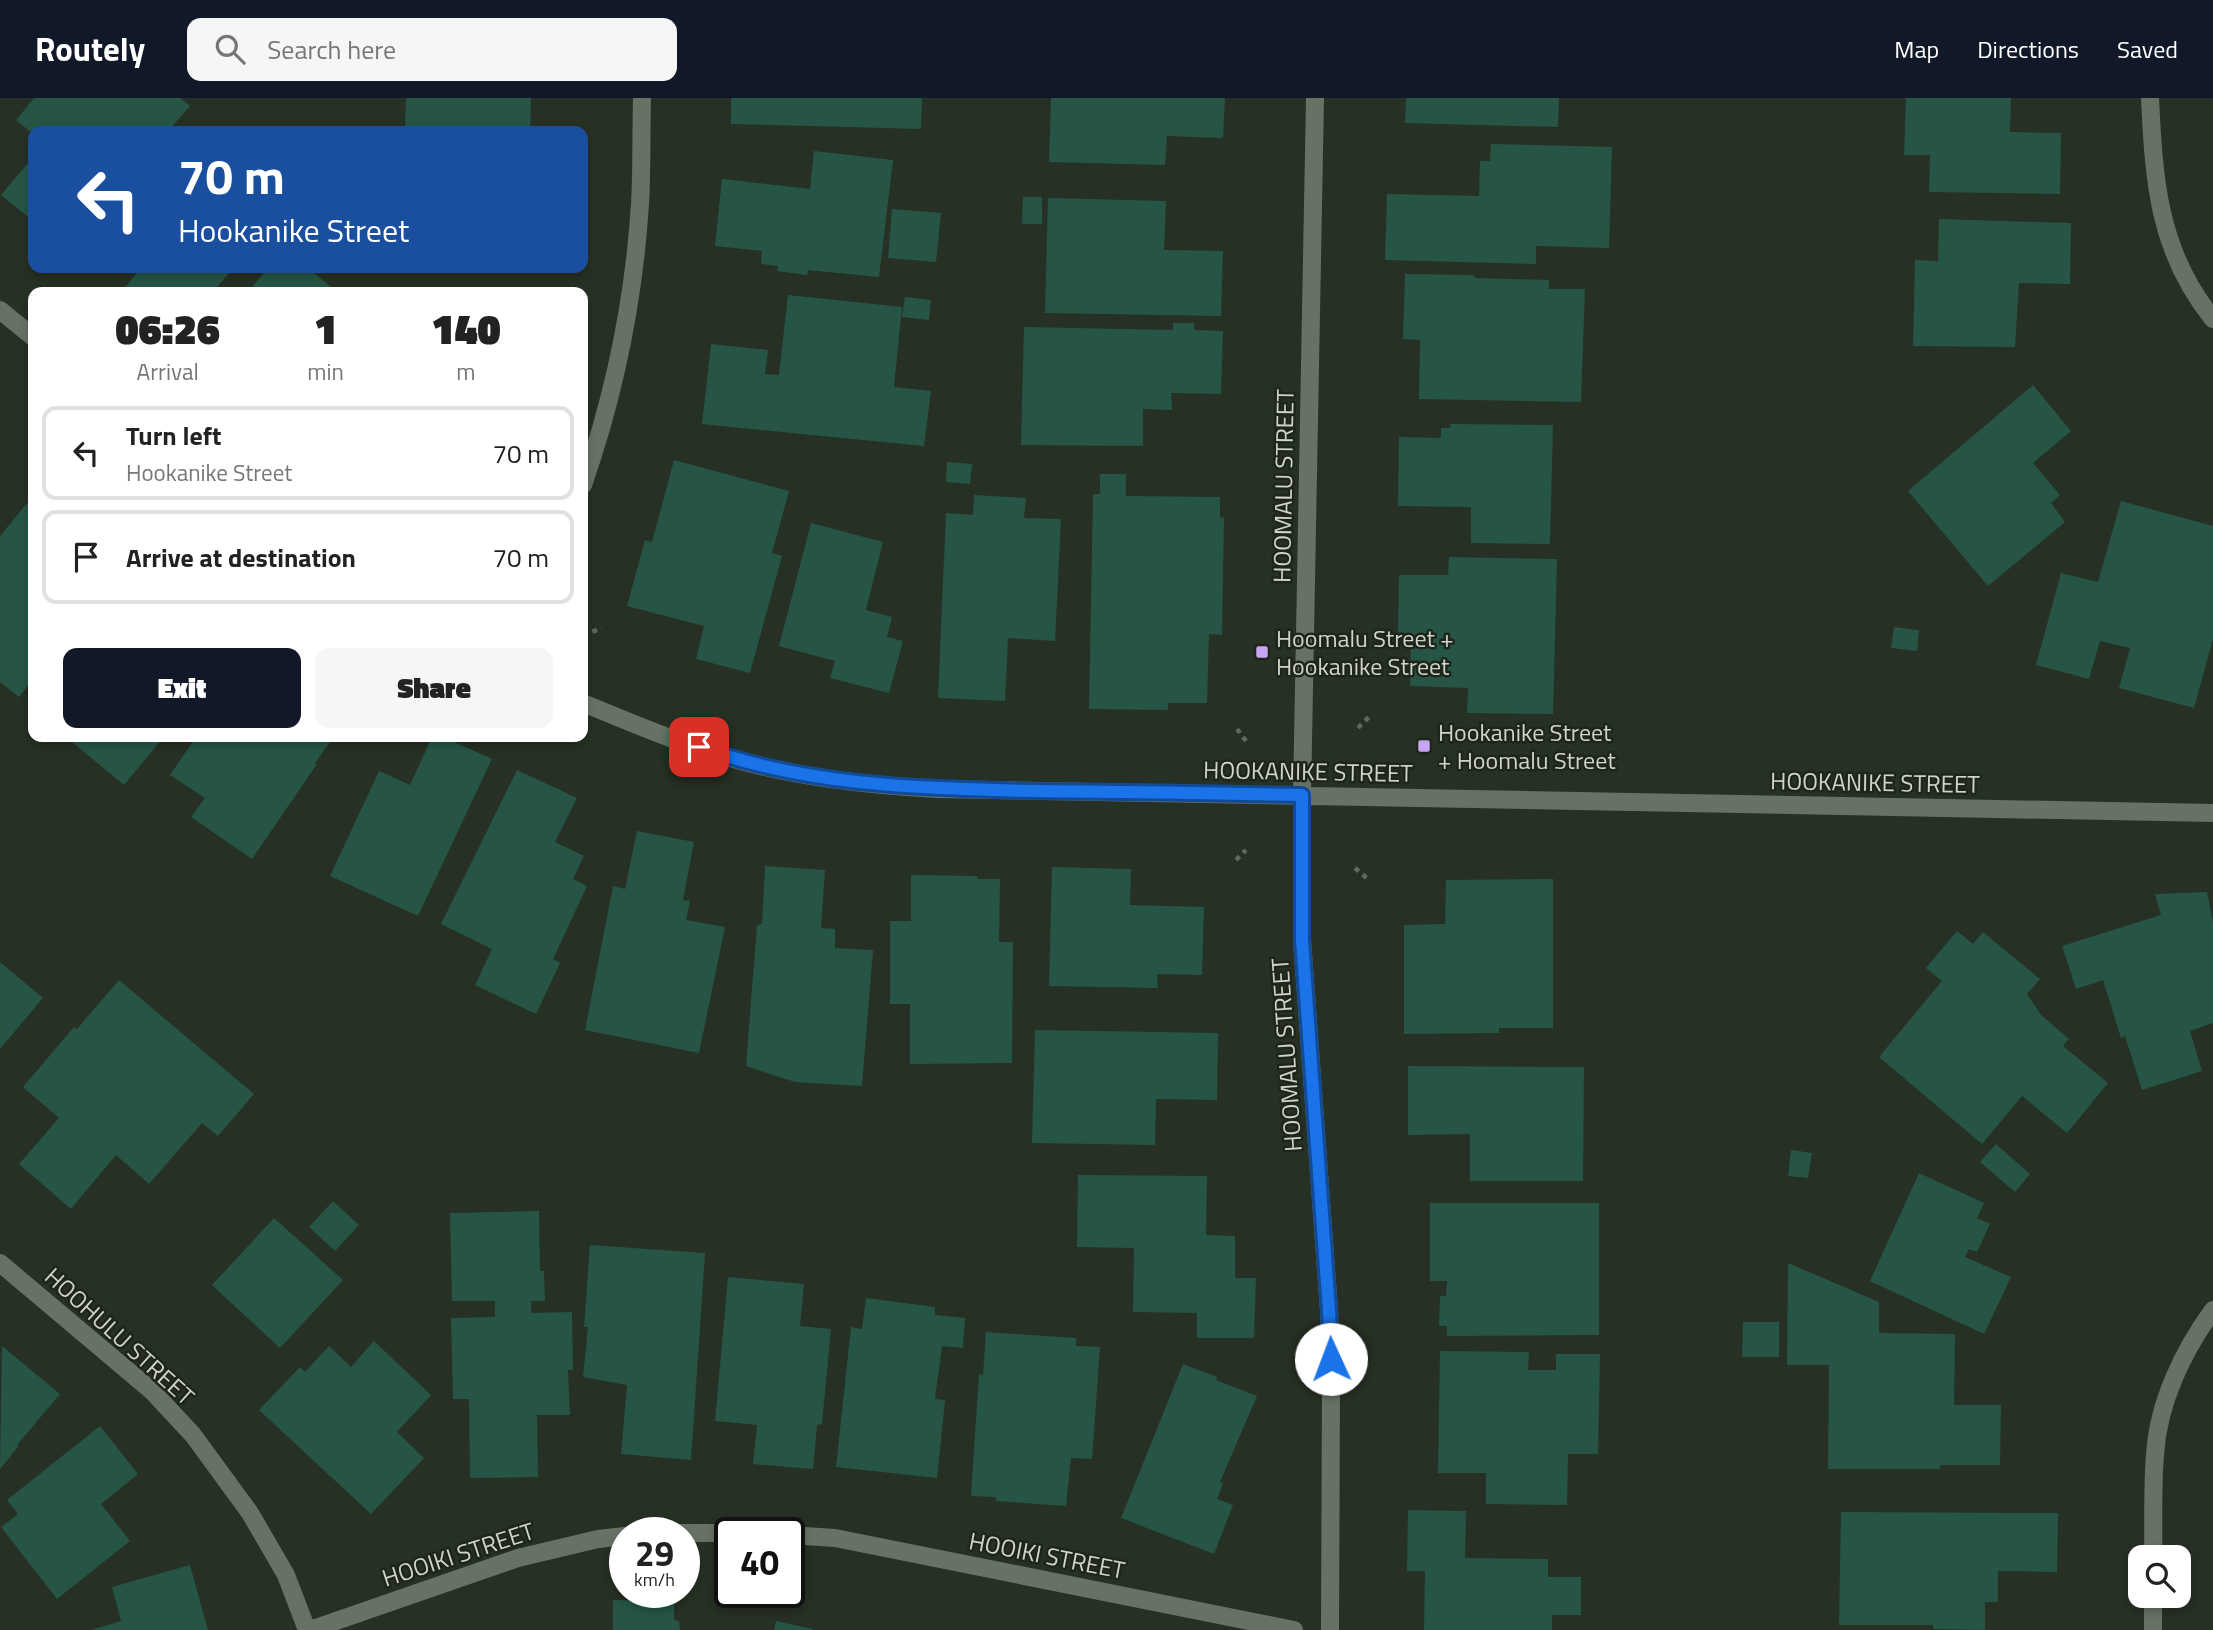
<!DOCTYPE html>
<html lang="en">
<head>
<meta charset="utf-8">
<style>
	body { margin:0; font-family:"Titillium Web",sans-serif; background:#f6f6f6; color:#222; height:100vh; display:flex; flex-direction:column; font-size:26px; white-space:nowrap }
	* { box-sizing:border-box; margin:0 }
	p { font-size:23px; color:#767676 }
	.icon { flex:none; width:38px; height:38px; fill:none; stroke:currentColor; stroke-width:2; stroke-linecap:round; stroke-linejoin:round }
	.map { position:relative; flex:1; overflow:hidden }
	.details { position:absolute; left:28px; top:189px; width:560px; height:455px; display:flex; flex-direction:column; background:#fff; border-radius:14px; box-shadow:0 4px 10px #0003 }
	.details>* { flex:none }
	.top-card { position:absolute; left:28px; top:28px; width:560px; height:147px; border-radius:14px; box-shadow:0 4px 10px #0003; background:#1a4fa0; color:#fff; overflow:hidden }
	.buttons { position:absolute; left:2128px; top:1447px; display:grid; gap:14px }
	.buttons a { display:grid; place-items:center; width:63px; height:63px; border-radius:14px; background:#fff; box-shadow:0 4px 10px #0003; font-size:35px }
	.speed { position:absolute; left:609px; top:1419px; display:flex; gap:14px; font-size:35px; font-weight:700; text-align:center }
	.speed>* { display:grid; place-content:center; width:91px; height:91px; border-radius:50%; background:#fff; box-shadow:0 4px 10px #0003; line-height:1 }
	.speed small { font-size:18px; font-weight:400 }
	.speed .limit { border:4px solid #111; border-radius:10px; background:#fff; color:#111 }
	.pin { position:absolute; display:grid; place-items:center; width:60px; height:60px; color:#fff; margin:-30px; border-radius:14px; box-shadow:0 4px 10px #0006 }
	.me { position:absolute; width:77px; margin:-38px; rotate:358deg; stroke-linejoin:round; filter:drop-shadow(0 0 5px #0008) }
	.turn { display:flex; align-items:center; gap:24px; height:147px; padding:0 35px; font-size:32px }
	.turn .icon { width:91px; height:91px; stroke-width:2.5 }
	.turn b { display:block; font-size:49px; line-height:60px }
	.eta { display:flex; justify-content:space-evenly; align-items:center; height:119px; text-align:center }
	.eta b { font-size:42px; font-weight:800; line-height:49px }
	.button { display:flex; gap:14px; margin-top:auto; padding:14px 35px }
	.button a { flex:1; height:80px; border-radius:14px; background:#111827; color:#fff; font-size:28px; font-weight:800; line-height:80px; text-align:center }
	.button a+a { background:#f6f6f6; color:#222 }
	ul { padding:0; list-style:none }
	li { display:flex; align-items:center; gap:21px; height:94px; margin:0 14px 10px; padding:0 21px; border:4px solid #e0e0e0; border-radius:14px }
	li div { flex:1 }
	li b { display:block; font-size:26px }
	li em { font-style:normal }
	header { display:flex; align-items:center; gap:42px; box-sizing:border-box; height:98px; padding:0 35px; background:#111827; color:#fff }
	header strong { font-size:33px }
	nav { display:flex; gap:38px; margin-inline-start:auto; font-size:24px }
	.search { width:490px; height:63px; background:#f6f6f6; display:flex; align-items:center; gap:18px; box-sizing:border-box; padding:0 24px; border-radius:14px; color:#767676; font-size:26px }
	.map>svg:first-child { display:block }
	.building { fill:#265546 }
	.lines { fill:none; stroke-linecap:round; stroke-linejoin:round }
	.path { stroke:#61685e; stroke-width:4.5; stroke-dasharray:5 5; stroke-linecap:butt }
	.minor { stroke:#687264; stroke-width:18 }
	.route-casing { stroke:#114b97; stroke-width:18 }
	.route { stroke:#1a73e8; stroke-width:12 }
	.poi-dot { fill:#c6a6f0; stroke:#1e261b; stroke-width:2.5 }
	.labels { text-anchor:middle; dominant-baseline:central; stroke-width:5; stroke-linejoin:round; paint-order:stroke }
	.street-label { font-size:24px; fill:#ced3cc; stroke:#1e261b }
	.poi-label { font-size:24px; fill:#ced3cc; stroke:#1e261b; text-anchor:start }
</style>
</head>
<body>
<header>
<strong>Routely</strong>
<div class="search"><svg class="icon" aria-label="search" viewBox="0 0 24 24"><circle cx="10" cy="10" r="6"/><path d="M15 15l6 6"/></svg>Search here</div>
<nav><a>Map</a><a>Directions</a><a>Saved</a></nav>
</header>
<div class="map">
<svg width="2213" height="1532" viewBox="0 0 2213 1532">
	<rect width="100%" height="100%" fill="#273024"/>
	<path class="building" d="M 34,0 L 180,0 L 190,8 L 168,33 L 33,33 L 33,36 L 16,22 Z
		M 406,0 L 531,0 L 530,33 L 405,33 Z
		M 731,0 L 922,0 L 921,31 L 731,26 Z
		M 1051,0 L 1225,0 L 1223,40 L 1167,38 L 1165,67 L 1049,64 Z
		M 1406,0 L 1559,0 L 1558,29 L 1405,25 Z
		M 1906,0 L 2011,0 L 2010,34 L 2061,35 L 2060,96 L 1929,94 L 1930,57 L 1904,57 Z
		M 1491,46 L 1612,49 L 1609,150 L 1536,148 L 1536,166 L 1385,162 L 1387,96 L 1479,98 L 1480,63 L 1490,63 Z
		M 814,53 L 893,62 L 879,179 L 808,172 L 807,177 L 777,173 L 778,168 L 761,166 L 762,153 L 715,148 L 722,81 L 810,91 Z
		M 33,59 L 33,123 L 1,97 Z
		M 1023,99 L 1042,99 L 1042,126 L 1022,126 Z
		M 1048,100 L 1166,103 L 1164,152 L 1223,153 L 1221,218 L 1045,215 Z
		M 892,111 L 941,115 L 936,164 L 888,160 Z
		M 1939,121 L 2071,125 L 2070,186 L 2019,185 L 2015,249 L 1913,248 L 1915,162 L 1938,163 Z
		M 141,170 L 233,170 L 213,194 L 203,194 L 200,192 L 198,194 L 126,194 L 123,192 Z
		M 268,170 L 308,170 L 337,194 L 248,194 Z
		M 1405,176 L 1474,177 L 1475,180 L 1549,182 L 1549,191 L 1585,191 L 1581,304 L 1419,301 L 1420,242 L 1403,241 Z
		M 788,197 L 902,209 L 894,289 L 931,293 L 924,348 L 702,326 L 711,246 L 768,252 L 765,276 L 779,277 Z
		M 905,199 L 931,202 L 929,222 L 902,219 Z
		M 1173,225 L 1194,225 L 1194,232 L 1223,233 L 1221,296 L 1171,295 L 1172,312 L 1143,311 L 1143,348 L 1021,347 L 1024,229 L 1173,232 Z
		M 2033,287 L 2071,333 L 2033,365 L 2060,397 L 2051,405 L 2065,424 L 1988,488 L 1908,393 Z
		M 1450,326 L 1553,327 L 1550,446 L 1471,445 L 1471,409 L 1398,408 L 1399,339 L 1441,340 L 1441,330 L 1451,330 Z
		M 674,362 L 789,393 L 772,455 L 782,458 L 750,575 L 696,561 L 704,528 L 627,508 L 645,442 L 652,444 Z
		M 947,364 L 972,366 L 970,386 L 946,384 Z
		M 1100,376 L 1126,376 L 1126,398 L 1220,399 L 1220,420 L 1224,419 L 1222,537 L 1209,536 L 1207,605 L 1168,605 L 1168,612 L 1089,611 L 1093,396 L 1100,396 Z
		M 974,397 L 1026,400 L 1024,420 L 1061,421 L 1055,543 L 1008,540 L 1005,603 L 938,600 L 946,415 L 973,417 Z
		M 33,398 L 33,581 L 19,599 L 0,584 L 0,438 Z
		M 2121,403 L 2213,428 L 2213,541 L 2194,610 L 2119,590 L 2130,550 L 2100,543 L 2089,581 L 2036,567 L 2061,475 L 2098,484 Z
		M 811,425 L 883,444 L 866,512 L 892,519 L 887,539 L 903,543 L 889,595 L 830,580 L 835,563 L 779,548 Z
		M 1449,459 L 1557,461 L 1553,616 L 1467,615 L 1468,590 L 1410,588 L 1411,536 L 1398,536 L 1399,477 L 1448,477 Z
		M 1894,529 L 1919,532 L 1917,553 L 1891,550 Z
		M 66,639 L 164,639 L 124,687 Z
		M 196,639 L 331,639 L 333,640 L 315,665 L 317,666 L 252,761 L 191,719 L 205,700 L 170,677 Z
		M 432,639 L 443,639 L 492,661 L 418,818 L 330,778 L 379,673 L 410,687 Z
		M 517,672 L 577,700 L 555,744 L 584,758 L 573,781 L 587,788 L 553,861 L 560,865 L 536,916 L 475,887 L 492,851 L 441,826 Z
		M 637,733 L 694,744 L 683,802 L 690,803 L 686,822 L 725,829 L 699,955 L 585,932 L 613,788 L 625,791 Z
		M 765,768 L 825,772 L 821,830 L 835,831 L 835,850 L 873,852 L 862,988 L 795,984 L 746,968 L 757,827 L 762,826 Z
		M 1052,769 L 1131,771 L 1130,807 L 1204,809 L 1202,877 L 1157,876 L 1158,890 L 1049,888 Z
		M 911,777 L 977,778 L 978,781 L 1000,781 L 999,844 L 1013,844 L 1012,965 L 910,966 L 910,906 L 890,906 L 890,823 L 911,823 Z
		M 1553,781 L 1553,930 L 1499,930 L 1499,935 L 1404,936 L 1404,827 L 1445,826 L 1446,782 Z
		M 2207,794 L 2213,824 L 2213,925 L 2190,933 L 2202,973 L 2142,992 L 2125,938 L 2121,940 L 2103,882 L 2076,891 L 2062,848 L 2161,817 L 2155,796 Z
		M 1957,833 L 1973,846 L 1983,834 L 2040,881 L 2027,896 L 2041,917 L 2069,941 L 2063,948 L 2108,985 L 2067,1035 L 2022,998 L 1982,1046 L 1879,959 L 1942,883 L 1926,870 Z
		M 0,864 L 43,900 L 0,951 Z
		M 119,882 L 254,996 L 218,1038 L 202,1025 L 149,1086 L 116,1057 L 71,1111 L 19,1066 L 59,1020 L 23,989 L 74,929 L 77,931 Z
		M 1035,932 L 1218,935 L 1217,1002 L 1156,1001 L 1155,1047 L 1032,1045 Z
		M 1408,968 L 1584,969 L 1583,1083 L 1470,1083 L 1470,1036 L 1408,1037 Z
		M 1996,1046 L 2030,1076 L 2015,1094 L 1980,1064 Z
		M 1791,1052 L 1812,1055 L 1808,1080 L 1788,1078 Z
		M 1919,1075 L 1984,1105 L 1977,1120 L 1990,1126 L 1977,1154 L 1969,1151 L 1965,1159 L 2011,1179 L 1984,1236 L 1870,1183 Z
		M 1078,1077 L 1207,1078 L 1206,1137 L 1235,1138 L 1235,1180 L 1256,1180 L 1254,1240 L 1197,1240 L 1197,1215 L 1133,1214 L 1134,1150 L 1077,1149 Z
		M 333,1103 L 359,1127 L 335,1153 L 309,1129 Z
		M 1430,1105 L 1599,1105 L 1599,1237 L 1447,1238 L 1447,1228 L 1439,1228 L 1440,1198 L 1446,1198 L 1447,1183 L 1430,1183 Z
		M 539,1113 L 540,1173 L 544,1173 L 545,1203 L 531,1203 L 531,1215 L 572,1214 L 573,1272 L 568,1272 L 570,1317 L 537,1317 L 538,1379 L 470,1380 L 469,1301 L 453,1301 L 451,1220 L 495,1219 L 495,1203 L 452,1203 L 450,1115 Z
		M 274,1120 L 343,1182 L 280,1250 L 212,1187 Z
		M 590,1147 L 705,1155 L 691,1362 L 621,1356 L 627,1287 L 583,1279 L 588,1229 L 584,1229 Z
		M 1788,1165 L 1879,1204 L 1879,1235 L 1955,1236 L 1954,1307 L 2001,1307 L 2000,1367 L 1940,1367 L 1940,1371 L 1828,1371 L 1829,1267 L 1787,1267 Z
		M 728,1179 L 804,1186 L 800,1228 L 831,1231 L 822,1326 L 817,1327 L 813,1371 L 753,1366 L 757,1327 L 715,1323 Z
		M 866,1200 L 935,1209 L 935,1217 L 965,1220 L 963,1250 L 942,1248 L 935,1301 L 945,1302 L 937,1380 L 836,1369 L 851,1229 L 862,1231 Z
		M 1743,1224 L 1779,1224 L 1779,1259 L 1742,1259 Z
		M 986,1234 L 1076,1240 L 1076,1248 L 1100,1249 L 1092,1361 L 1071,1360 L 1066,1408 L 996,1403 L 996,1399 L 971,1398 L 979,1276 L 983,1277 Z
		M 374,1243 L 431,1297 L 397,1334 L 424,1360 L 371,1416 L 259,1312 L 300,1269 L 305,1274 L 329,1248 L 351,1269 Z
		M 2,1248 L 60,1296 L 17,1347 L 18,1349 L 0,1371 Z
		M 1440,1253 L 1529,1254 L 1528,1272 L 1556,1272 L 1556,1256 L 1600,1256 L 1598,1356 L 1568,1356 L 1567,1407 L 1486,1406 L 1486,1375 L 1438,1375 Z
		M 1183,1266 L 1217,1279 L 1216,1282 L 1257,1298 L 1220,1384 L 1223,1385 L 1217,1401 L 1233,1407 L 1214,1456 L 1121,1420 Z
		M 100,1328 L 138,1376 L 101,1406 L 130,1443 L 57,1501 L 1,1429 L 18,1416 L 7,1402 Z
		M 1408,1412 L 1466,1413 L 1465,1460 L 1548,1461 L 1548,1479 L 1581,1479 L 1581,1517 L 1552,1517 L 1552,1532 L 1424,1532 L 1425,1473 L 1407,1473 Z
		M 1841,1414 L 2058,1415 L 2057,1474 L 1998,1473 L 1998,1504 L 1985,1504 L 1985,1532 L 1933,1531 L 1933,1527 L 1839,1527 Z
		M 190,1467 L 208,1532 L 91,1532 L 121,1523 L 112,1489 Z
		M 613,1502 L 674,1503 L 674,1522 L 679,1523 L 680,1532 L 613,1532 Z
		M 776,1523 L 812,1531 L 812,1532 L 774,1532 Z"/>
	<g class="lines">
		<path class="path" d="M 583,537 L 602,530
			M 1358,630 L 1371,617
			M 1237,631 L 1246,643
			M 1236,762 L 1246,752
			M 1355,770 L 1368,781"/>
		<path class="minor" d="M 1315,0 L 1302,697 L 1302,842 L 1329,1212 L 1331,1285 L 1330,1532
			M 2150,0 C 2154,83 2158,153 2213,221
			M 0,212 L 33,239
			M 583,387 C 614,298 634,201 640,106 C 642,71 641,35 642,0
			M 583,605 C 629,624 676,644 724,658 C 793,679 865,687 937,691 L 2213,715
			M 0,1165 L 152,1293 L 193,1337 L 250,1415 L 286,1477 L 307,1532
			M 664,1435 L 766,1435
			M 789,1437 L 835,1440 L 1294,1532
			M 2153,1460 C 2154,1425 2152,1391 2155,1357 C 2158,1305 2183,1253 2213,1212
			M 310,1532 L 518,1460 L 598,1441 L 625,1438
			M 2153,1532 L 2153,1498"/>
	</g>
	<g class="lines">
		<g class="route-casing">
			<path id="route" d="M 699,649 C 808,688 916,690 1030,693 C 1121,694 1211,695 1302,697 L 1302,842 L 1329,1212 L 1331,1261"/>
		</g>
		<use href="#route" class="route"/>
	</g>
	<g class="poi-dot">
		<rect x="1255" y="547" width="14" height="14" rx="3.5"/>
		<rect x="1417" y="641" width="14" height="14" rx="3.5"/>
	</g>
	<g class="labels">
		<g class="street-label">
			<text transform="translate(1283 388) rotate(-89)">HOOMALU STREET</text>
			<text transform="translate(1308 673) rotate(1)">HOOKANIKE STREET</text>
			<text transform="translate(1875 684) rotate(1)">HOOKANIKE STREET</text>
			<text transform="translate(1286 957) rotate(-94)">HOOMALU STREET</text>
			<text transform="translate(120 1238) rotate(42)">HOOHULU STREET</text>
			<text transform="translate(458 1456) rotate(-18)">HOOIKI STREET</text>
			<text transform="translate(1047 1457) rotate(11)">HOOIKI STREET</text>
		</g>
		<g class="poi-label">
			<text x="1276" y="540">Hoomalu Street +<tspan x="1276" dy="28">Hookanike Street</tspan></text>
			<text x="1438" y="634">Hookanike Street<tspan x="1438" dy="28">+ Hoomalu Street</tspan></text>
		</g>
	</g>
</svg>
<div class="buttons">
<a><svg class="icon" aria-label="search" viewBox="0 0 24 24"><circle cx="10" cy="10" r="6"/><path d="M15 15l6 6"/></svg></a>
</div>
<div class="speed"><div>29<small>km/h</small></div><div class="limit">40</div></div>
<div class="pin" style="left:699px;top:649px;background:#d93025"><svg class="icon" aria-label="arrive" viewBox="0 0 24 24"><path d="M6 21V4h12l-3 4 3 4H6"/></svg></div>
<svg class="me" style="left:1331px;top:1261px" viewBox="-20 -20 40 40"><circle r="19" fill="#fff"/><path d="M0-13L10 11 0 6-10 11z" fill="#1a73e8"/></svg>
<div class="top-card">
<div class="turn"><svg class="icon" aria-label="left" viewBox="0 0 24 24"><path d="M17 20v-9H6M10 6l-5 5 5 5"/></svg><div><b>70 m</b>Hookanike Street</div></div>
</div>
<section class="details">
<div class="eta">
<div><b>06:26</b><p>Arrival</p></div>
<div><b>1</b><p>min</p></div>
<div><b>140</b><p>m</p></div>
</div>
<ul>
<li><svg class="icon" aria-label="left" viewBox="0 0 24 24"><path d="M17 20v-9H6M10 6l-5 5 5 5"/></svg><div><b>Turn left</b><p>Hookanike Street</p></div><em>70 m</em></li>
<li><svg class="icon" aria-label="arrive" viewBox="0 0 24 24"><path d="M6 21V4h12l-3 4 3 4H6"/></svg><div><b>Arrive at destination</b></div><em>70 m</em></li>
</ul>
<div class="button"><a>Exit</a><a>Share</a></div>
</section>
</div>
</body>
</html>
